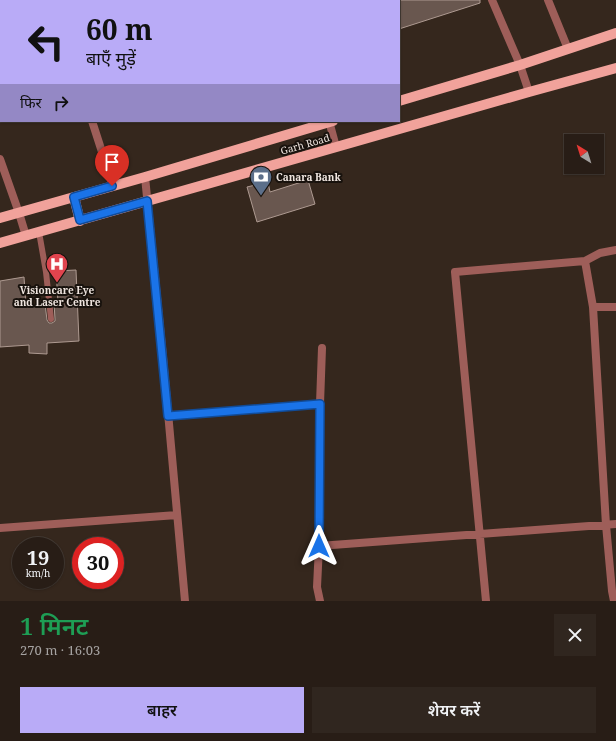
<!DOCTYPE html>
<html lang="hi">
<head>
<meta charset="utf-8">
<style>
	body { margin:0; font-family:"Noto Serif","Noto Sans Devanagari",serif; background:#30261f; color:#f1f3f6; height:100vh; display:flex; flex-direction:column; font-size:15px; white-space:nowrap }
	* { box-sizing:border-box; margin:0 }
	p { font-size:13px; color:#a5a2a1 }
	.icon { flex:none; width:22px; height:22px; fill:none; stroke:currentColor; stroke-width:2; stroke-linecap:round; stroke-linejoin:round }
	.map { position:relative; height:601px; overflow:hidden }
	.sheet { display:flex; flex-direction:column; background:#281d16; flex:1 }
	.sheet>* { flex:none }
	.top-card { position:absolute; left:0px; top:0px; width:400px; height:122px; box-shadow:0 1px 3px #0004,0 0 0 1px #443b35; background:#b9abf7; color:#111; overflow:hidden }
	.needle { width:26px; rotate:322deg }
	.tools { position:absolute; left:564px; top:134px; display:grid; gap:8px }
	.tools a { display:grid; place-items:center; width:40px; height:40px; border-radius:0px; background:#281d16; box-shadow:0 1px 3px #0004,0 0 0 1px #443b35; font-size:20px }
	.speed { position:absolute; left:12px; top:537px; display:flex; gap:8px; font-size:20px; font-weight:700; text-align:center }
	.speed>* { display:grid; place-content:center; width:52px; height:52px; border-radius:50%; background:#281d16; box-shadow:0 1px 3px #0004,0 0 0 1px #443b35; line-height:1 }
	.speed small { font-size:10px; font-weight:400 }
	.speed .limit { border:6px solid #d22; background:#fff; color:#111 }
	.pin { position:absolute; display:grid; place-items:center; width:34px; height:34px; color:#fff; margin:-41px -17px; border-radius:50% 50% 50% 0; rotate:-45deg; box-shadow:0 0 4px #0007 }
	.pin .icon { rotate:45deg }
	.me { position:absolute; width:44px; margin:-22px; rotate:0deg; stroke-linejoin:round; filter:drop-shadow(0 0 3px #0008) }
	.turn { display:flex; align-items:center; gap:14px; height:84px; padding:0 20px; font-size:18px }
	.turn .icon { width:52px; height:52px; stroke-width:2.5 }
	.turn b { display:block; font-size:28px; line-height:34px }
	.then { display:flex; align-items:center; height:38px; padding:0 20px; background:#0003; gap:8px; font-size:15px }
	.round { display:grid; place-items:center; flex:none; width:42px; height:42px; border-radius:0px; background:#30261f }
	.headline { display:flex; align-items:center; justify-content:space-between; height:68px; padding:0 20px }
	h1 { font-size:24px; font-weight:600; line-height:30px; color:#1e9e55 }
	.cta { display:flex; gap:8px; margin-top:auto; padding:8px 20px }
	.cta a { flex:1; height:46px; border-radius:0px; background:#b9abf7; color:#111; font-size:16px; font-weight:600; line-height:46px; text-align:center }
	.cta a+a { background:#30261f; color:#f1f3f6 }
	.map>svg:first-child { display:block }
	.building { fill:#69574f; stroke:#ae9a91 }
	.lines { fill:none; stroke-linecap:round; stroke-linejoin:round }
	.service { stroke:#9e5e59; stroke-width:6 }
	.minor { stroke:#9e5e59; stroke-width:8 }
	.primary { stroke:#f1a29b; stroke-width:10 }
	.route-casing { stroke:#114b97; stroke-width:10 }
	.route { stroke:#1a73e8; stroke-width:7 }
	.labels { text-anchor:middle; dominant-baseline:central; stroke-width:4; stroke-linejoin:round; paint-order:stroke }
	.street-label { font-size:10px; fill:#efe5df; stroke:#18120d }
	.poi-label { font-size:10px; font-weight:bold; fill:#efe5df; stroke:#18120d; text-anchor:start }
</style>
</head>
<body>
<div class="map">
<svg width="616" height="601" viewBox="0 0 616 601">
	<rect width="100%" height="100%" fill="#35271d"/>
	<path class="building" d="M 399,0 L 480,0 L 480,3 L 399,29 Z
		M 308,180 L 315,204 L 257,222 L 247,187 L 268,182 L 270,192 Z
		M 76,270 L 79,341 L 47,343 L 47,354 L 29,353 L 29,345 L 0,347 L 0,281 L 24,277 L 26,306 L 45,304 L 47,320 L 49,323 L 52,323 L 55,321 L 55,319 L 54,303 L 58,302 L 56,271 Z"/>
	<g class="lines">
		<path class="service" d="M 39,232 L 46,272 L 51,319"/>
		<path class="minor" d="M 53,0 L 53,1
			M 183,0 L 184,1
			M 305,0 L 305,1
			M 492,0 L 520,65 L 529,92
			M 548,0 L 568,49
			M 228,1 L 231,0
			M 92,121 L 113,186
			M 329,121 L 336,147
			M 0,159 L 19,213 L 26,236
			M 145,177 L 163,357 L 185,601
			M 585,261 L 593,307 L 606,525 L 612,591 L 614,601
			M 593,307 L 616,307
			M 168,416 L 320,404
			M 0,528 L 177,515
			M 319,546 L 616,524
			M 320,601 L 317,587 L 319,546 L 320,404 L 322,348
			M 486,601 L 455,272 L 585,261 L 600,253 L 616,250"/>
		<path class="primary" d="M 399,101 L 520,65 L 616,33
			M 74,197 L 80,221
			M 0,218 L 145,177 L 333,121
			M 0,243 L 529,92 L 616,68"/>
	</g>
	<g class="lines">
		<g class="route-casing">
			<path id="route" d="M 112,186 L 74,197 L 80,220 L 147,201 L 168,416 L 320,404 L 319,546"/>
		</g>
		<use href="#route" class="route"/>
	</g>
	<defs>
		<g id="bank-pin" transform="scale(1.15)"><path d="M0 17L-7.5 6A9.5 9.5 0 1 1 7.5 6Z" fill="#5c6f8a" stroke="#18120d"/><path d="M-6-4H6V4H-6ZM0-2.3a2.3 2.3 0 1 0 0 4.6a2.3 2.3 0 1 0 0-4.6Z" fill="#fff"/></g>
		<g id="hospital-pin" transform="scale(1.15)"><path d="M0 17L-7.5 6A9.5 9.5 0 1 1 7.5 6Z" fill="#e0444e" stroke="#18120d"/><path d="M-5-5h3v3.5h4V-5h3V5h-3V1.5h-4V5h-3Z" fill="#fff"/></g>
	</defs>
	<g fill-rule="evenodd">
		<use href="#bank-pin" x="261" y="177"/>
		<use href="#hospital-pin" x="57" y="264"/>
	</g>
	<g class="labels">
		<g class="street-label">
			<text transform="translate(305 144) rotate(-16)">Garh Road</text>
		</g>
		<g class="poi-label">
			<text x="276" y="177">Canara Bank</text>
			<text x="57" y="290" text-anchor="middle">Visioncare Eye<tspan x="57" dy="12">and Laser Centre</tspan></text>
		</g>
	</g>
</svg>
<div class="tools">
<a><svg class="needle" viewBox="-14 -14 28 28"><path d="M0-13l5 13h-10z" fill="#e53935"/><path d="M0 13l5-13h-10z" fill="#a5a2a1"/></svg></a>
</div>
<div class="speed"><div>19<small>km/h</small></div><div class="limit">30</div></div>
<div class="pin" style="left:112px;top:186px;background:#d93025"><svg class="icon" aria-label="arrive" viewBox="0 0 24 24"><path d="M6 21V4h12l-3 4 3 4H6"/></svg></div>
<svg class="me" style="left:319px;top:546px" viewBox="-20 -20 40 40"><path d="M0-17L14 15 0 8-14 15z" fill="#1a73e8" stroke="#fff" stroke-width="4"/></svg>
<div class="top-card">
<div class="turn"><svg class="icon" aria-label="left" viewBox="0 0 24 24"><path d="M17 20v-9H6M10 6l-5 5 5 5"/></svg><div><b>60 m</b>बाएँ मुड़ें</div></div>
<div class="then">फिर<svg class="icon" aria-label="right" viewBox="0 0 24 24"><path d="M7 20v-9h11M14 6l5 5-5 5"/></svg></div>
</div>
</div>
<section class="sheet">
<div class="headline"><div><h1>1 मिनट</h1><p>270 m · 16:03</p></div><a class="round"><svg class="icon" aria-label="close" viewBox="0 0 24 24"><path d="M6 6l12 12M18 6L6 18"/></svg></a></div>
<div class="cta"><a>बाहर</a><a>शेयर करें</a></div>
</section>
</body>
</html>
